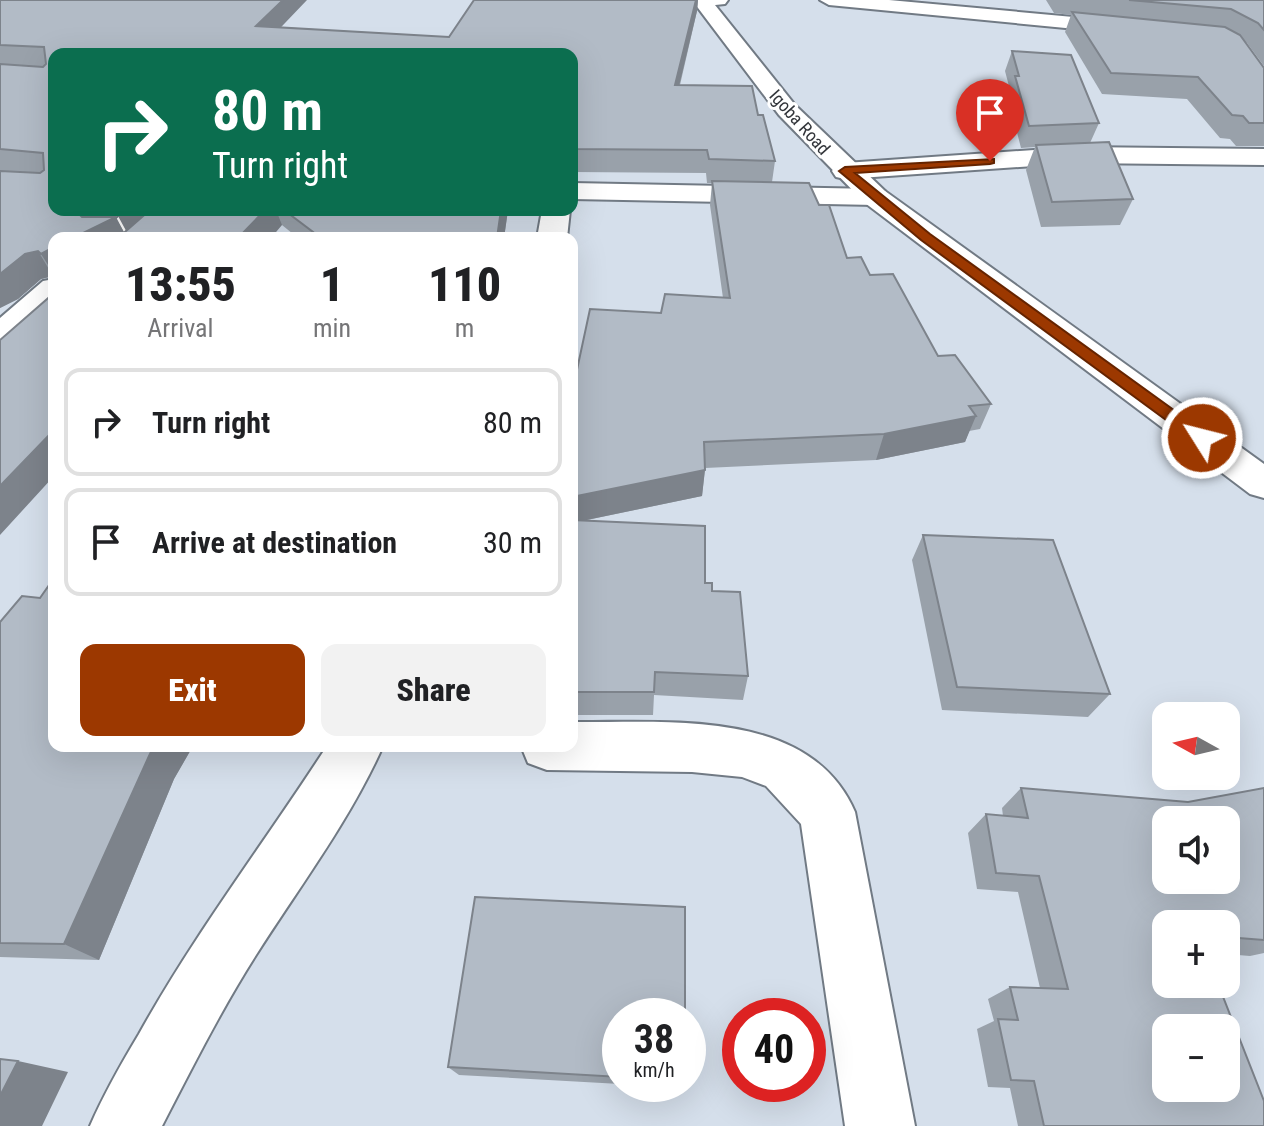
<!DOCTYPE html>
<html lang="en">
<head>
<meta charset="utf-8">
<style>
	body { margin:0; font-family:"Roboto Condensed",sans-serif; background:#f2f2f2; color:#202124; height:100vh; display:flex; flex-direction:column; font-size:30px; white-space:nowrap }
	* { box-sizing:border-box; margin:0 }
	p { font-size:26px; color:#757577 }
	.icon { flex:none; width:44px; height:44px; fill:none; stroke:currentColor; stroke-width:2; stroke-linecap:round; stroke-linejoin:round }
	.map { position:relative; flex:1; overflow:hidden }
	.side { position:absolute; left:48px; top:232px; width:530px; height:520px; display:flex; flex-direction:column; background:#fff; border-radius:16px; box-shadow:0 8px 32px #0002 }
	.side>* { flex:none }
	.top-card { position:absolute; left:48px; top:48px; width:530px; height:168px; border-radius:16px; box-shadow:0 8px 32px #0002; background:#0b6e4f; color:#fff; overflow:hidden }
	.needle { width:52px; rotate:278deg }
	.tools { position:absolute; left:1152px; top:702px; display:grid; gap:16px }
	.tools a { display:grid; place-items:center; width:88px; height:88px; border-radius:16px; background:#fff; box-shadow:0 8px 32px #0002; font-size:40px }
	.speed { position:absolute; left:602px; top:998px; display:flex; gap:16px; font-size:40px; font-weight:700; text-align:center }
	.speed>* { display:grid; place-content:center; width:104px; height:104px; border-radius:50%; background:#fff; box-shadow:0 8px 32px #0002; line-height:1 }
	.speed small { font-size:20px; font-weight:400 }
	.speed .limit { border:12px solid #d22; background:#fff; color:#111 }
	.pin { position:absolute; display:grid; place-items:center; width:68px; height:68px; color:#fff; margin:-82px -34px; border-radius:50% 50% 50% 0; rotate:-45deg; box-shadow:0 0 8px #0007 }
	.pin .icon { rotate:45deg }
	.me { position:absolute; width:88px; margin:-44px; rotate:306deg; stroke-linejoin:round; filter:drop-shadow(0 0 6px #0008) }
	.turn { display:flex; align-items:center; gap:28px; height:168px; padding:0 32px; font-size:36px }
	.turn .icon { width:104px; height:104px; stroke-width:2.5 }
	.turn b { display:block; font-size:56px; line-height:68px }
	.eta { display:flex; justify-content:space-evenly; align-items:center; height:136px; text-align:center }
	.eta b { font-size:48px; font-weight:800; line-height:56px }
	.cta { display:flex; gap:16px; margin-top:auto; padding:16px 32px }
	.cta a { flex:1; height:92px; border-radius:16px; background:#9c3800; color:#fff; font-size:32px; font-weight:800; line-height:92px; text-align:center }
	.cta a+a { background:#f2f2f2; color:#202124 }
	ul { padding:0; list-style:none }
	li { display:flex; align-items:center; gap:24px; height:108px; margin:0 16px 12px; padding:0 16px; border:4px solid #e0e0e0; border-radius:16px }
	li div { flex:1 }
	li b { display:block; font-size:30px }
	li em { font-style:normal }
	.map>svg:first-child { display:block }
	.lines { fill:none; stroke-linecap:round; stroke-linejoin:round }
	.minor-casing { stroke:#717a84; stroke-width:4 }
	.tertiary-casing { stroke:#717a84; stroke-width:4 }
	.minor { fill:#fff; fill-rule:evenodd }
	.tertiary { fill:#fff; fill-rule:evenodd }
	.wall { fill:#99a1aa }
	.shaded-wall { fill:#7d838b }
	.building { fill:#b2bbc6; stroke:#7d838b; stroke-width:2; fill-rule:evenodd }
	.route { fill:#9c3800; stroke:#652400; stroke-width:2 }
	.labels { text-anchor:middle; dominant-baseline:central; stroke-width:6; stroke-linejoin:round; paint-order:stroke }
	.far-street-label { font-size:18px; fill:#32353a; stroke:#fff }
</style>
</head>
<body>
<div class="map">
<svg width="1264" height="1126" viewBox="0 0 1264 1126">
	<rect width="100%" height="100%" fill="#d5dfeb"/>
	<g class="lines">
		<g class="minor-casing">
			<path id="minor" d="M 696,0 L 728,0 L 725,4 L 696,7 Z
				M 820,0 L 889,0 L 1128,22 L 1138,28 L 1128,34 L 829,5 Z
				M 1078,147 L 1264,149 L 1264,165 L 1078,163 L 845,179 L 836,177 L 832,171 L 836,165 L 845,163 Z
				M 572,183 L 875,189 L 885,191 L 889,197 L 885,203 L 875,205 L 572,199 Z
				M 126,210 L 157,210 L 128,238 L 96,238 Z
				M 542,210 L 570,210 L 567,238 L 537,238 Z
				M 54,279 L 54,305 L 12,342 L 0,345 L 0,318 L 43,281 Z
				M 572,722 C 666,723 810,707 855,812 L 915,1126 L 845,1126 L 801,824 L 766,786 L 742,777 L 692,772 L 547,770 L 528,763 L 521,746 L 572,746 Z
				M 327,746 L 383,746 C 350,820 300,886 256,955 C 221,1010 192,1068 162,1126 L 90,1126 C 104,1094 121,1064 139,1034 C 195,933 265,842 327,746 Z"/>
		</g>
		<g class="tertiary-casing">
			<path id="tertiary" d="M 692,0 L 711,0 L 795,105 L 885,191 L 1264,464 L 1264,498 L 1250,494 L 865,203 L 779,115 Z"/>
		</g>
		<use href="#minor" class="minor"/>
		<use href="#tertiary" class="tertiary"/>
	</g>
	<path class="wall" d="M 0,0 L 281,27 L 449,37 L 474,0 L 698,0 L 697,11 L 680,85 L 758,115 L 775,161 L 772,182 L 819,205 L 847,258 L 870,275 L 938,356 L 991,404 L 980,429 L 969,431 L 965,442 L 876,460 L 705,468 L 702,496 L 582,521 L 705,583 L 712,591 L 748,676 L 743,700 L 654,695 L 653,715 L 572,715 L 572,393 L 661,313 L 723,298 L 710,205 L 712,183 L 707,183 L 706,173 L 572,172 L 572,54 L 54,54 L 115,217 L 124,232 L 126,231 L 124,210 L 508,210 L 504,238 L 298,238 L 282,225 L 54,238 L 54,276 L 41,279 L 18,299 L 0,308 Z
		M 1046,0 L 1264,0 L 1264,66 L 1247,43 L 1245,42 L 1264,68 L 1264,146 L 1236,146 L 1230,139 L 1220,138 L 1187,99 L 1102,94 L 1065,32 L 1071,15 L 1054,13 Z
		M 1012,51 L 1099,123 L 1090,143 L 1133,199 L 1120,225 L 1041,227 L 1026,170 L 1035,147 L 1021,148 L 1008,97 L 1010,90 L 1005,71 Z
		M 923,535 L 1110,694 L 1088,717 L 942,710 L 912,560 Z
		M 0,622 L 54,746 L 193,746 L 174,779 L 99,960 L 0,957 Z
		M 1021,788 L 1188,802 L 1264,788 L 1264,953 L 1250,956 L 1226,954 L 1226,924 L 1166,924 L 1264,1126 L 1018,1126 L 1010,1088 L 988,1087 L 977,1029 L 994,1021 L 988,999 L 1010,987 L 1040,988 L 1018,892 L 977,889 L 968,833 L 986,814 L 1003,816 L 1002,808 Z
		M 620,1016 L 620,1084 L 459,1075 L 448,1067 Z
		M 626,1084 L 683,1084 L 681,1087 Z"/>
	<path class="shaded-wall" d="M 283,0 L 307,0 L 263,46 L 256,26 Z
		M 696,0 L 698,0 L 697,11 L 674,107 L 675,85 Z
		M 84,210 L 122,210 L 114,217 L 116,217 L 127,238 L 73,238 L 79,214 Z
		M 129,210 L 153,210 L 130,238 L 118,216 Z
		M 265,210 L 276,210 L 282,225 L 271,238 L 238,238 Z
		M 501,210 L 508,210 L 504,238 L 497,238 Z
		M 54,247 L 54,274 L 41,254 Z
		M 38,251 L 53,276 L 41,279 L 18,299 L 0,308 L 0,274 L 25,254 Z
		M 976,416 L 965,442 L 876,460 L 884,434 Z
		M 54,430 L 54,476 L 0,535 L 0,486 Z
		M 705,470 L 702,496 L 572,523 L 572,497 Z
		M 154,746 L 193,746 L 174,779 L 99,960 L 64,944 L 149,756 Z
		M 18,1061 L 68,1072 L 42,1126 L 0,1126 L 0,1096 Z"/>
	<path class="building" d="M 0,0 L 283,0 L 256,26 L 449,37 L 474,0 L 696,0 L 675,85 L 752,86 L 758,115 L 763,115 L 775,161 L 709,159 L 707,150 L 572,149 L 572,54 L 54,54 L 54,210 L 84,210 L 79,214 L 82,217 L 116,217 L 73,238 L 54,238 L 54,247 L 41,254 L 38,251 L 25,254 L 0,274 L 0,171 L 40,173 L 44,170 L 43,153 L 0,149 L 0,64 L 43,67 L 46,64 L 44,47 L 0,45 Z
		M 1129,0 L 1264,0 L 1264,30 L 1258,23 L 1231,9 Z
		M 1072,12 L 1225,27 L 1240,35 L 1264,68 L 1264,123 L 1249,123 L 1243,116 L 1232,115 L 1198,77 L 1111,73 Z
		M 1012,51 L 1071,55 L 1099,123 L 1029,126 L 1015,76 L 1019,76 Z
		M 1109,142 L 1133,199 L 1052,202 L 1036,145 Z
		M 712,181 L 809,183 L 819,205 L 829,205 L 847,258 L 861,257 L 870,275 L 893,274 L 938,356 L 955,355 L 991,404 L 969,406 L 976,416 L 884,434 L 704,442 L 705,470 L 572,497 L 572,393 L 590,309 L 661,313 L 665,294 L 730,298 Z
		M 150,210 L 265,210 L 238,238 L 118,238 Z
		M 284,210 L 501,210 L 497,238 L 308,238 L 313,232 Z
		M 54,293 L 54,430 L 0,486 L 0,340 Z
		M 572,520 L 705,526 L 705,583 L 712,583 L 712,591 L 740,592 L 748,676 L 655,672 L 654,692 L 572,692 Z
		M 923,535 L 1053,540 L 1110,694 L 957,687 Z
		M 54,578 L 54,746 L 154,746 L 149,756 L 64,944 L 0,943 L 0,622 L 22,596 L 40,598 Z
		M 1021,788 L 1188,802 L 1264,788 L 1264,940 L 1226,937 L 1226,924 L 1166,924 L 1166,984 L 1218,984 L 1264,1101 L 1264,1126 L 1044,1126 L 1034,1081 L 1011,1080 L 998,1019 L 1018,1020 L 1010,987 L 1068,989 L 1039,876 L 996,873 L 986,814 L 1028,818 ZM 1166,820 L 1226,820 L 1226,880 L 1166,880 ZM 1166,1028 L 1226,1028 L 1226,1088 L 1166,1088 Z
		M 475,897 L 685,907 L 685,1016 L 620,1016 L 620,1077 L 448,1067 Z
		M 0,1059 L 18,1061 L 0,1096 Z"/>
	<path class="route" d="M 994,159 L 994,163 L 990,164 L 855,173 L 930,234 L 1207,434 L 1207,442 L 1196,442 L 921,240 L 839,171 L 845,167 Z"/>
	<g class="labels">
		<g class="far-street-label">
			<text transform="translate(800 122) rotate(48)">Igoba Road</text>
		</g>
	</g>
</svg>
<div class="tools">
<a><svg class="needle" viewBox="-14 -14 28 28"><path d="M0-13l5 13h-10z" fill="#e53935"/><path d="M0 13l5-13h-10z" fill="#757577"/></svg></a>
<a><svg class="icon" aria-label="sound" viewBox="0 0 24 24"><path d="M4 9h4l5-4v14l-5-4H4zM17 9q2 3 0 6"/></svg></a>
<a>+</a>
<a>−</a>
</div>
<div class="speed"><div>38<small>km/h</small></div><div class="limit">40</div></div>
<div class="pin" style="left:990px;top:161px;background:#d93025"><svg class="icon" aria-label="arrive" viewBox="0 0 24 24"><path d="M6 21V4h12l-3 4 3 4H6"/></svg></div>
<svg class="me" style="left:1202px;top:438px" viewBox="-20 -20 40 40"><circle r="17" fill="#9c3800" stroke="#fff" stroke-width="3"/><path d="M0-11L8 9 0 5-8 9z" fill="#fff"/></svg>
<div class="top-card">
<div class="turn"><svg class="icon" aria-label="right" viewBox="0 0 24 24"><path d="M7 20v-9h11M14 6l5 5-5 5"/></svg><div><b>80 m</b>Turn right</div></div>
</div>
<section class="side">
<div class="eta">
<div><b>13:55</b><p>Arrival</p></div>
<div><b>1</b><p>min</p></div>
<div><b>110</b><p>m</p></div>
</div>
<ul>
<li><svg class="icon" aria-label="right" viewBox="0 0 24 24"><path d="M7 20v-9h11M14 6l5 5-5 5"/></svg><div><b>Turn right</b></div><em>80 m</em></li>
<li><svg class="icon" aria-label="arrive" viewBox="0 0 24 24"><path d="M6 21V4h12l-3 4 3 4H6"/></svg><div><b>Arrive at destination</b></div><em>30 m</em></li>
</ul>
<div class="cta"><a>Exit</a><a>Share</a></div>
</section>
</div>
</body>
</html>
